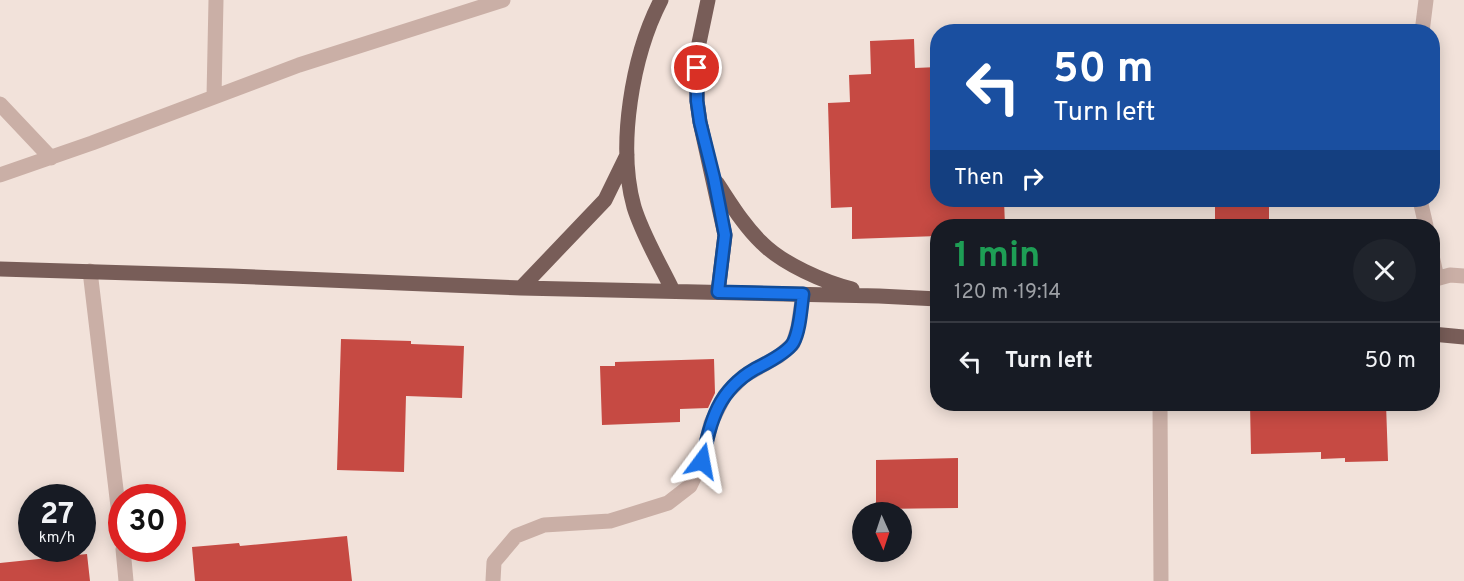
<!DOCTYPE html>
<html lang="en">
<head>
<meta charset="utf-8">
<style>
	body { margin:0; font-family:Overpass,sans-serif; background:#20242c; color:#f1f3f6; height:100vh; display:flex; flex-direction:column; font-size:22px; white-space:nowrap }
	* { box-sizing:border-box; margin:0 }
	p { font-size:20px; color:#9ea1a6 }
	.icon { flex:none; width:33px; height:33px; fill:none; stroke:currentColor; stroke-width:2; stroke-linecap:round; stroke-linejoin:round }
	.map { position:relative; flex:1; overflow:hidden }
	.panel { position:absolute; left:930px; top:219px; width:510px; height:192px; display:flex; flex-direction:column; background:#171b24; border-radius:24px; box-shadow:0 3px 15px #0003 }
	.panel>* { flex:none }
	.hud { position:absolute; left:930px; top:24px; width:510px; height:183px; border-radius:24px; box-shadow:0 3px 15px #0003; background:#1a4fa0; color:#fff; overflow:hidden }
	.needle { width:39px; rotate:177deg }
	.tools { position:absolute; left:852px; top:502px; display:grid; gap:12px }
	.tools a { display:grid; place-items:center; width:60px; height:60px; border-radius:50%; background:#171b24; box-shadow:0 3px 15px #0003; font-size:30px }
	.speed { position:absolute; left:18px; top:484px; display:flex; gap:12px; font-size:30px; font-weight:700; text-align:center }
	.speed>* { display:grid; place-content:center; width:78px; height:78px; border-radius:50%; background:#171b24; box-shadow:0 3px 15px #0003; line-height:1 }
	.speed small { font-size:15px; font-weight:400 }
	.speed .limit { border:9px solid #d22; background:#fff; color:#111 }
	.pin { position:absolute; display:grid; place-items:center; width:51px; height:51px; color:#fff; margin:-26px; border:3px solid #fff; border-radius:50%; box-shadow:0 2px 6px #0007 }
	.me { position:absolute; width:66px; margin:-33px; rotate:13deg; stroke-linejoin:round; filter:drop-shadow(0 0 4px #0008) }
	.turn { display:flex; align-items:center; gap:21px; height:126px; padding:0 24px; font-size:27px }
	.turn .icon { width:78px; height:78px; stroke-width:2.5 }
	.turn b { display:block; font-size:42px; line-height:51px }
	.then { display:flex; align-items:center; height:57px; padding:0 24px; background:#0003; gap:12px; font-size:22px }
	.round { display:grid; place-items:center; flex:none; width:63px; height:63px; border-radius:32px; background:#20242c }
	.overview { display:flex; align-items:center; justify-content:space-between; height:102px; padding:0 24px }
	h1 { font-size:36px; font-weight:700; line-height:45px; color:#1e9e55 }
	ul { padding:0; list-style:none }
	li { display:flex; align-items:center; gap:18px; height:78px; padding:0 24px; border-top:2px solid #363941 }
	li div { flex:1 }
	li b { display:block; font-size:22px }
	li em { font-style:normal }
	.map>svg:first-child { display:block }
	.building { fill:#c64a43 }
	.lines { fill:none; stroke-linecap:round; stroke-linejoin:round }
	.minor { stroke:#caafa6; stroke-width:15 }
	.major { stroke:#785d58; stroke-width:15 }
	.route-casing { stroke:#114b97; stroke-width:15 }
	.route { stroke:#1a73e8; stroke-width:10 }
</style>
</head>
<body>
<div class="map">
<svg width="1464" height="581" viewBox="0 0 1464 581">
	<rect width="100%" height="100%" fill="#f2e2da"/>
	<path class="building" d="M 914,39 L 915,68 L 938,67 L 938,200 L 1004,200 L 1005,226 L 938,226 L 938,236 L 852,239 L 852,207 L 831,208 L 828,103 L 850,102 L 849,75 L 871,74 L 870,41 Z
		M 1215,200 L 1269,200 L 1269,226 L 1215,226 Z
		M 341,339 L 411,341 L 411,344 L 464,346 L 462,398 L 406,396 L 404,472 L 337,470 Z
		M 714,359 L 715,393 L 708,408 L 680,409 L 680,422 L 602,425 L 600,366 L 615,366 L 615,362 Z
		M 1250,404 L 1386,404 L 1388,461 L 1345,462 L 1345,458 L 1321,459 L 1321,452 L 1251,454 Z
		M 958,458 L 958,508 L 876,509 L 876,460 Z
		M 347,536 L 352,581 L 195,581 L 192,547 L 239,543 L 240,546 Z
		M 87,554 L 90,581 L 0,581 L 0,563 Z"/>
	<g class="lines">
		<path class="minor" d="M 1422,32 L 1426,0
			M 214,97 L 216,0
			M 0,104 L 51,158
			M 0,175 L 92,143 L 299,65 L 503,0
			M 1420,200 L 1426,226
			M 1432,256 L 1437,278
			M 90,271 L 122,540
			M 1432,280 L 1450,275 L 1464,276
			M 1160,404 L 1161,581
			M 123,549 L 126,581
			M 493,581 L 494,562 L 516,536 L 544,525 L 610,521 L 668,503 L 690,486 L 702,461 L 711,423 L 725,395 L 744,376 L 779,356 L 793,344 L 798,327 L 803,294"/>
		<path class="major" d="M 661,0 C 632,56 617,146 634,207 C 643,236 660,264 673,291
			M 708,0 L 699,43 L 697,68 L 697,101 L 700,122 L 725,235 L 718,292
			M 717,183 C 731,204 744,226 762,243 C 783,264 824,282 852,289
			M 0,269 L 231,276 L 521,288 L 879,296 L 938,299
			M 521,288 L 605,200 L 627,155
			M 1432,334 L 1464,337"/>
	</g>
	<g class="lines">
		<g class="route-casing">
			<path id="route" d="M 697,68 L 697,101 L 700,122 L 714,178 L 725,235 L 718,292 L 803,294 C 801,308 800,331 793,343 C 787,353 765,364 755,369 C 717,391 711,421 702,461"/>
		</g>
		<use href="#route" class="route"/>
	</g>
</svg>
<div class="tools">
<a><svg class="needle" viewBox="-14 -14 28 28"><path d="M0-13l5 13h-10z" fill="#e53935"/><path d="M0 13l5-13h-10z" fill="#9ea1a6"/></svg></a>
</div>
<div class="speed"><div>27<small>km/h</small></div><div class="limit">30</div></div>
<div class="pin" style="left:697px;top:68px;background:#d93025"><svg class="icon" aria-label="arrive" viewBox="0 0 24 24"><path d="M6 21V4h12l-3 4 3 4H6"/></svg></div>
<svg class="me" style="left:702px;top:461px" viewBox="-20 -20 40 40"><path d="M0-17L14 15 0 8-14 15z" fill="#1a73e8" stroke="#fff" stroke-width="4"/></svg>
<div class="hud">
<div class="turn"><svg class="icon" aria-label="left" viewBox="0 0 24 24"><path d="M17 20v-9H6M10 6l-5 5 5 5"/></svg><div><b>50 m</b>Turn left</div></div>
<div class="then">Then<svg class="icon" aria-label="right" viewBox="0 0 24 24"><path d="M7 20v-9h11M14 6l5 5-5 5"/></svg></div>
</div>
<section class="panel">
<div class="overview"><div><h1>1 min</h1><p>120 m · 19:14</p></div><a class="round"><svg class="icon" aria-label="close" viewBox="0 0 24 24"><path d="M6 6l12 12M18 6L6 18"/></svg></a></div>
<ul>
<li><svg class="icon" aria-label="left" viewBox="0 0 24 24"><path d="M17 20v-9H6M10 6l-5 5 5 5"/></svg><div><b>Turn left</b></div><em>50 m</em></li>
</ul>
</section>
</div>
</body>
</html>
